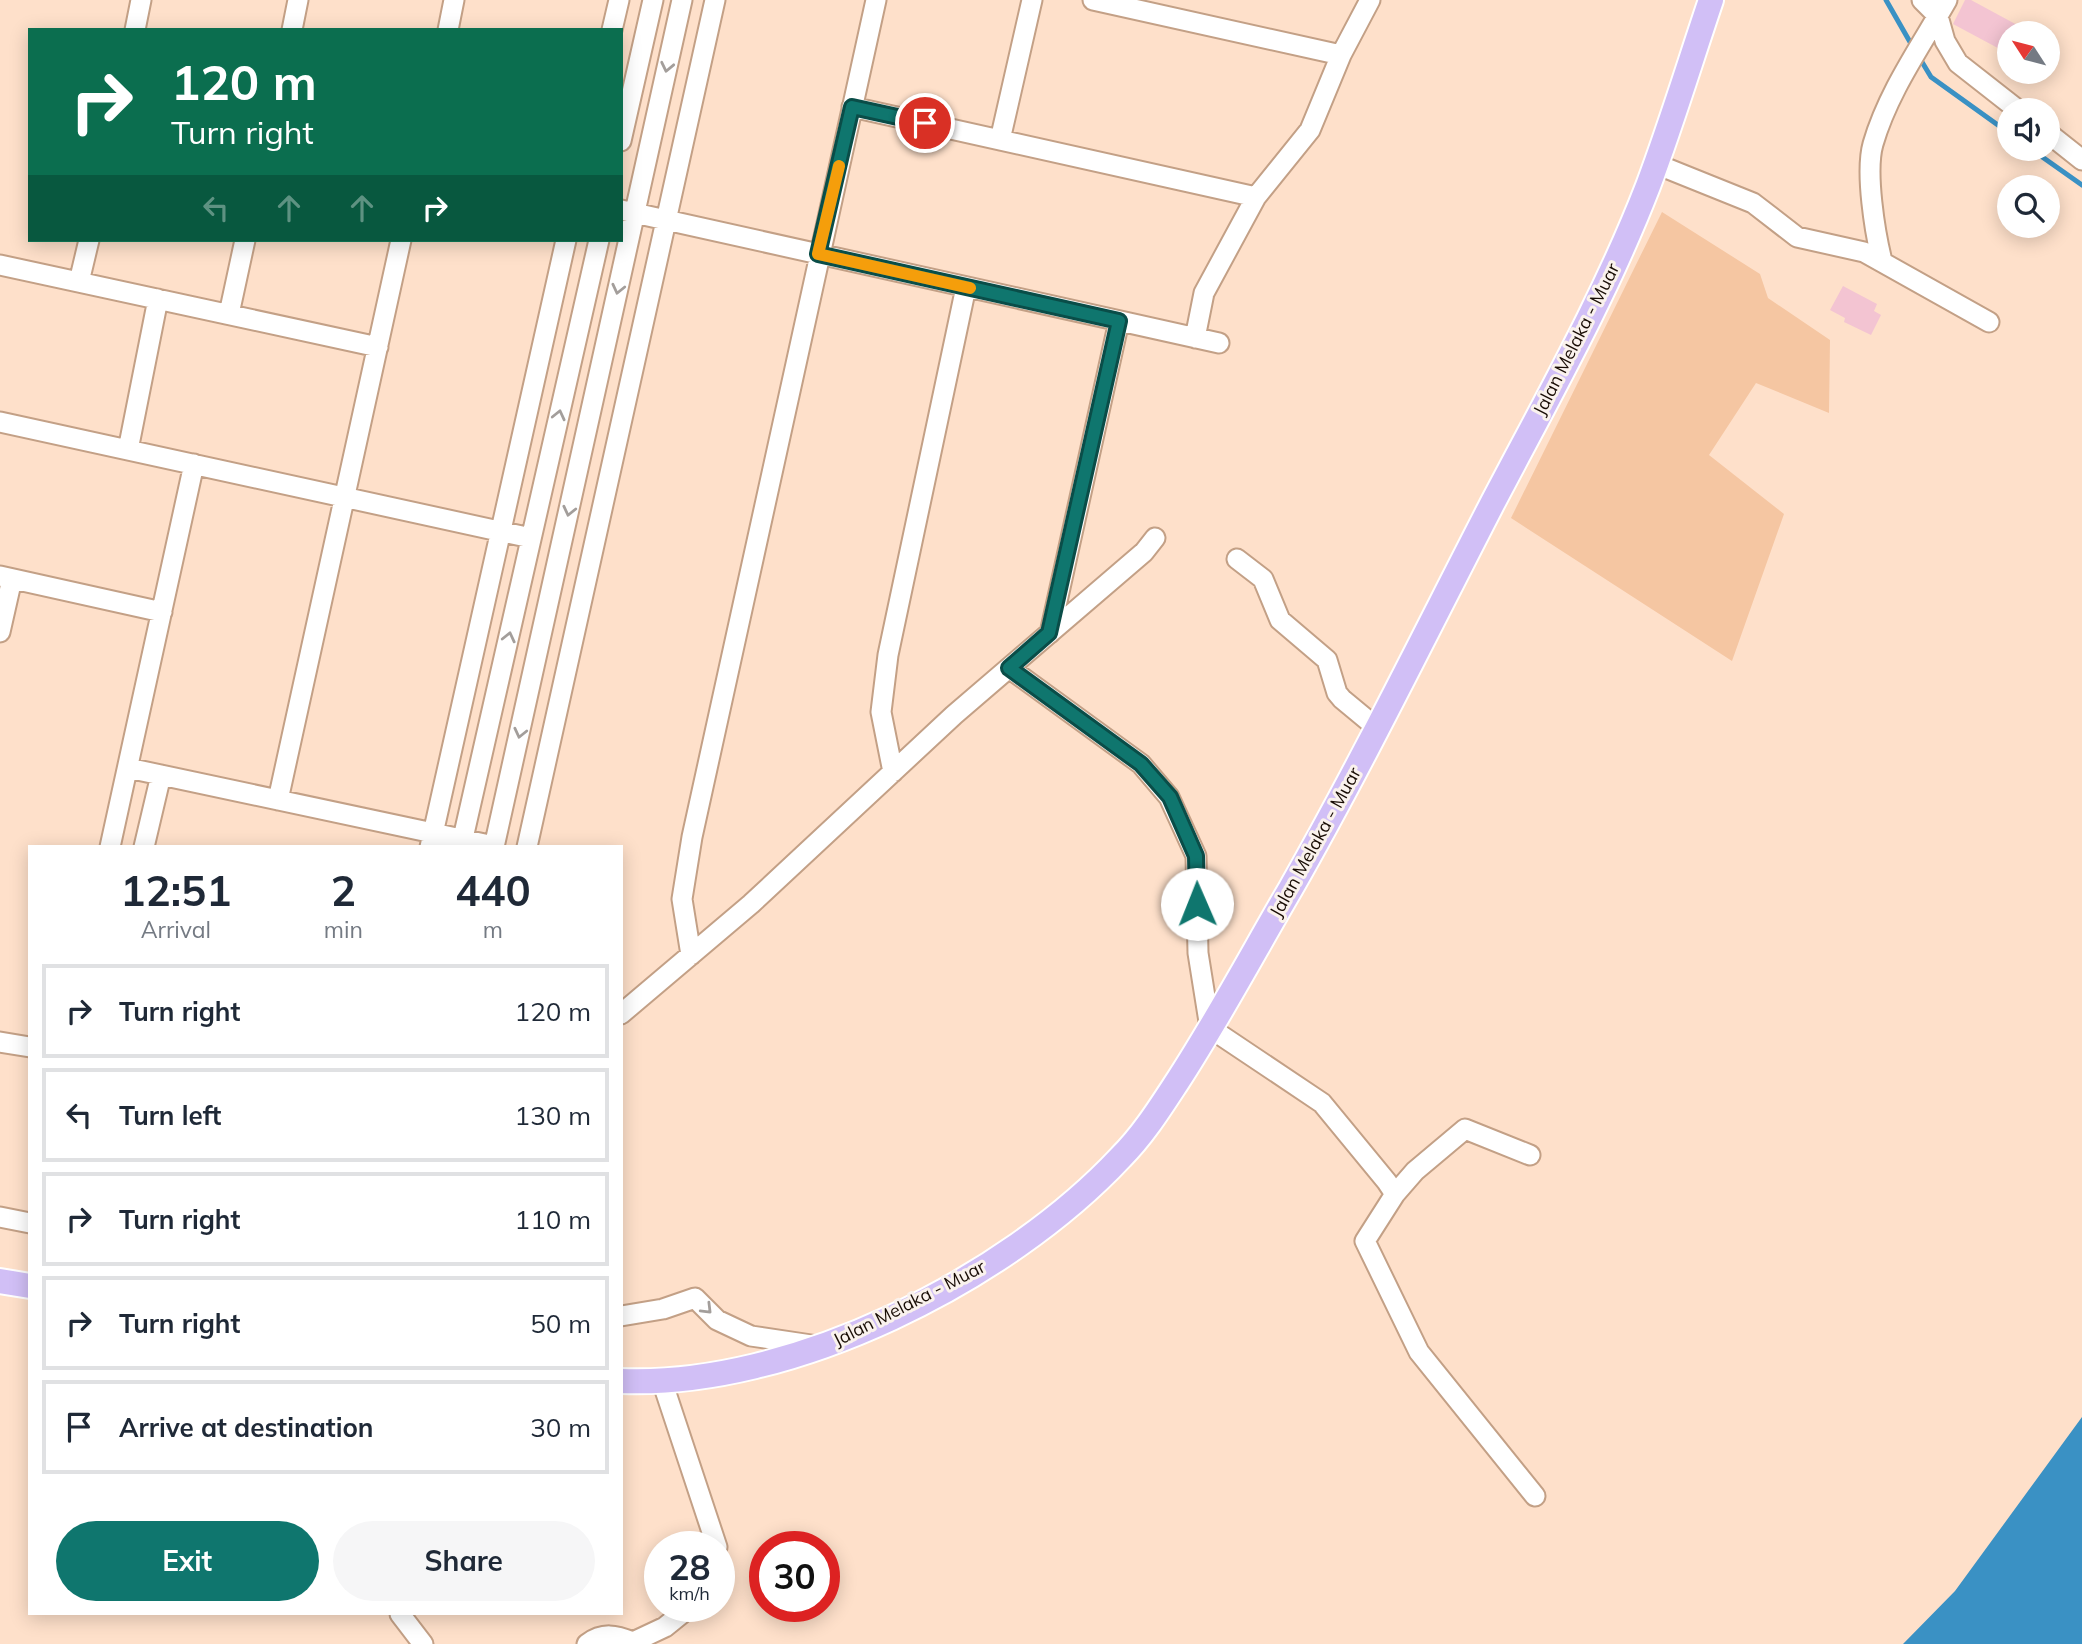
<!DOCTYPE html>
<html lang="en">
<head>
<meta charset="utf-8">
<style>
	body { margin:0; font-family:Mulish,sans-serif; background:#f6f6f7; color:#1f2937; height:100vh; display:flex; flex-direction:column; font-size:26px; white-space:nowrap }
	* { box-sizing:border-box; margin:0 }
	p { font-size:23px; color:#747a83 }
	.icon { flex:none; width:38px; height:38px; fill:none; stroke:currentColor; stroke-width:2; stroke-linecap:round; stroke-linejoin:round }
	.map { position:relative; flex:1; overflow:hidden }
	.panel { position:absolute; left:28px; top:845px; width:595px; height:770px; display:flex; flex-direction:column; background:#fff; border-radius:0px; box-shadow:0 4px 18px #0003 }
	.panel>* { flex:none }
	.banner { position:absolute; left:28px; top:28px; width:595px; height:214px; border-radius:0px; box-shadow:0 4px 18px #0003; background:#0b6e4f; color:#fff; overflow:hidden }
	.needle { width:46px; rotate:306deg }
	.buttons { position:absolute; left:1997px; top:21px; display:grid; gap:14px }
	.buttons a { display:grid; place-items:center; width:63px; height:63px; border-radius:50%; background:#fff; box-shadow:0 4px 18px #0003; font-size:35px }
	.speed { position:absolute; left:644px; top:1531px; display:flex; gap:14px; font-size:35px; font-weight:700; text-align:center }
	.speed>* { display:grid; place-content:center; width:91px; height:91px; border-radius:50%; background:#fff; box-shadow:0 4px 18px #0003; line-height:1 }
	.speed small { font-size:18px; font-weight:400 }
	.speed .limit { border:10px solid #d22; background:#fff; color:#111 }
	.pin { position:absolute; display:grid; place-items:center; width:60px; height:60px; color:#fff; margin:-30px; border:4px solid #fff; border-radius:50%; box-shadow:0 2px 7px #0007 }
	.me { position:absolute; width:77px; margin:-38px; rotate:359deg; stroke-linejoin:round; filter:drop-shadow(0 0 5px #0008) }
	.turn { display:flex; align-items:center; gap:24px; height:147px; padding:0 28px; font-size:32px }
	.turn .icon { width:91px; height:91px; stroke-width:2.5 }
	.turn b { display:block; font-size:49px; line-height:60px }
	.lanes { display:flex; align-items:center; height:66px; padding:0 28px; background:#0003; justify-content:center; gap:35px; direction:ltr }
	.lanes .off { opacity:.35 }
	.eta { display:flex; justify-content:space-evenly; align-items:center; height:119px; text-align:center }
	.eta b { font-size:42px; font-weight:700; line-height:49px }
	.primary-button { display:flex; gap:14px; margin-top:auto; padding:14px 28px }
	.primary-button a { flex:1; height:80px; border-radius:42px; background:#0f766e; color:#fff; font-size:28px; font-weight:700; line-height:80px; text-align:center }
	.primary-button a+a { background:#f6f6f7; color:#1f2937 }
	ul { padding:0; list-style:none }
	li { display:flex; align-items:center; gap:21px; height:94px; margin:0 14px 10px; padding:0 14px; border:4px solid #e0e1e3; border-radius:0px }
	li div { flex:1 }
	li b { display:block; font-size:26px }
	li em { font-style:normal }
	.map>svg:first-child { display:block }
	.green { fill:#f5c6a2 }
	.water { fill:#3a91c4 }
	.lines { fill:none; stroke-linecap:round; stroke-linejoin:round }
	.stream { stroke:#3a91c4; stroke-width:5 }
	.building { fill:#f3c4d2 }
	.minor-casing { stroke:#c3a086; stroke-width:23 }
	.major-casing { stroke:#fff; stroke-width:28 }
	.minor { stroke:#fff; stroke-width:19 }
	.major { stroke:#d1bff6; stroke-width:24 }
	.oneway { stroke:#a39e9b }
	.route-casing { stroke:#0a4d48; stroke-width:18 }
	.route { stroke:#0f766e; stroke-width:12 }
	.slow { stroke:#f59e0b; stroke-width:12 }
	.labels { text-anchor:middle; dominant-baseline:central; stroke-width:6; stroke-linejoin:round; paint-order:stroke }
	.street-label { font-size:18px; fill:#180c04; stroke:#faf2ed }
</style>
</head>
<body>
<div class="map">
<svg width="2082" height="1644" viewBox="0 0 2082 1644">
	<rect width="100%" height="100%" fill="#fee0ca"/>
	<path class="green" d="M 1662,212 L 1760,274 L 1768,298 L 1830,340 L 1829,413 L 1756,383 L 1709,455 L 1784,514 L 1732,661 L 1511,518 Z"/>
	<path class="water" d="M 2082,1417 L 2082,1644 L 1903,1644 L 1955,1591 Z"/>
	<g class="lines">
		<path class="stream" d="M 1886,0 L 1914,49
			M 1919,57 L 1931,77 L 2009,133
			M 2031,149 L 2082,185"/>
	</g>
	<path class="building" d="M 1965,0 L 1971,0 L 2032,33 L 2009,33 L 2009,54 L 1953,24 Z
		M 1843,286 L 1877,304 L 1874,311 L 1881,315 L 1871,335 L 1844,322 L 1845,318 L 1830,310 Z"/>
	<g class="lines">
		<g class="minor-casing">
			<path id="minor" d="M 1093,0 L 1341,55
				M 1922,0 L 1938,16 L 1945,41 L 1958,63 L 2018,110
				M 135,30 L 141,0
				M 292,30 L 298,0
				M 448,30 L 454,0
				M 612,30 L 619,0
				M 852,107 L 1256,197
				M 2048,133 L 2082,160
				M 1000,140 L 1032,0
				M 621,141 L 653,0
				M 1656,164 L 1753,203 L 1797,237 L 1864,252 L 1989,322
				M 621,210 L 1219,343
				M 1882,261 C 1875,233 1865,172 1873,144 C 1888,92 1921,46 1947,0
				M 0,265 L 378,347
				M 79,282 L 89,240
				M 229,314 L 245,240
				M 1195,338 L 1204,293 L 1256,197 L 1310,130 L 1341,55 L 1370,0
				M 0,422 L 531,538
				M 128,450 L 158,299
				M 1237,559 L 1263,579 L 1280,620 L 1327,660 L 1337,693 L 1342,699 L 1377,728
				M 0,576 L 162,612
				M 0,632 L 12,579
				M 1050,633 L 1119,321
				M 1009,668 L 1141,764 L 1169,797 L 1196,856 L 1198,953 L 1210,1028 L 1322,1103 L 1387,1182 L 1395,1194 L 1365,1241 L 1419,1352 L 1535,1496
				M 128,768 L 494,846
				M 893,772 L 881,712 L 888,655 L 966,287
				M 278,800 L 401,240
				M 110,847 L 194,464
				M 144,847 L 161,775
				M 430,847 L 566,240
				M 461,847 L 599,240
				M 494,847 L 682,0
				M 527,847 L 715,0
				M 691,955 L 682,899 L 692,837 L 876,0
				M 621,1014 L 751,904 L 954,715 L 1144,552 L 1155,538
				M 0,1042 L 30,1047
				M 1395,1194 L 1415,1171 L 1465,1129 L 1530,1155
				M 0,1217 L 30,1223
				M 621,1316 L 663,1309 L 695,1298 L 717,1320 L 751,1336 L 818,1346
				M 663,1384 L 717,1547
				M 400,1614 L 423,1644
				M 587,1644 C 603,1632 616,1635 633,1642 L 665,1627 L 691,1606"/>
		</g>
		<g class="major-casing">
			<path id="major" d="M 0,1281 L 30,1286
				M 621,1381 C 791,1388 1006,1280 1121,1157 C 1143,1135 1160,1108 1177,1082 C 1218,1019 1253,953 1291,888 C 1362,763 1425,634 1491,506 C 1546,401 1605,297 1648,186 C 1671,125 1690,62 1711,0"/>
		</g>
		<use href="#minor" class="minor"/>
		<use href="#major" class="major"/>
	</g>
	<defs><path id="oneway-chevron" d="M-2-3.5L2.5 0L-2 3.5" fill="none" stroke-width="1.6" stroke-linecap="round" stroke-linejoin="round" transform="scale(1.75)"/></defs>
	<g class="oneway">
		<use href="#oneway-chevron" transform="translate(667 67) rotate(102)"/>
		<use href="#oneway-chevron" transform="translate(618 289) rotate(103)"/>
		<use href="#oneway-chevron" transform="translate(559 415) rotate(-77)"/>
		<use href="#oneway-chevron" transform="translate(569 511) rotate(103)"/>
		<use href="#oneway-chevron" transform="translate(509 637) rotate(-77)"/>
		<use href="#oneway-chevron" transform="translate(520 733) rotate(103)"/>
		<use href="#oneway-chevron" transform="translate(707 1309) rotate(45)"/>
	</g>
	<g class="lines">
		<g class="route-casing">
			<path id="route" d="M 925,123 L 852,107 L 818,254 L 1119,321 L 1049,633 L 1009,668 L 1141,764 L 1170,797 L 1196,856 L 1197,904"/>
		</g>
		<use href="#route" class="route"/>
		<path class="slow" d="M 839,166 L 818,254 L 970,288"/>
	</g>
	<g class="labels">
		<g class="street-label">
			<text transform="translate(1576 339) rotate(-63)">Jalan Melaka - Muar</text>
			<text transform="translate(1315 842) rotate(-61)">Jalan Melaka - Muar</text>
			<text transform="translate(909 1303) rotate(-27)">Jalan Melaka - Muar</text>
		</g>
	</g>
</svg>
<div class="buttons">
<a><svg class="needle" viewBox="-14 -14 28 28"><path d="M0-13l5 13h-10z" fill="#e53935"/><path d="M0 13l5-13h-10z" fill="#747a83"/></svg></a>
<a><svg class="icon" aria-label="sound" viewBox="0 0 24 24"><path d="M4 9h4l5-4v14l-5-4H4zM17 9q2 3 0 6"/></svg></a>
<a><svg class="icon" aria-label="search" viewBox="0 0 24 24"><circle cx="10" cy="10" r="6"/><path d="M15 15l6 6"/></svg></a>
</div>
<div class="speed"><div>28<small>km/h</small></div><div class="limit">30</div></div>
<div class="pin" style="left:925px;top:123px;background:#d93025"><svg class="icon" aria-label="arrive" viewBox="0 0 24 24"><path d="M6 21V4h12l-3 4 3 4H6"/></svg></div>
<svg class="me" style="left:1197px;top:904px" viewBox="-20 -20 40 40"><circle r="19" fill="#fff"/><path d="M0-13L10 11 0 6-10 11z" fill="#0f766e"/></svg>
<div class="banner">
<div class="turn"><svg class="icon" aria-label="right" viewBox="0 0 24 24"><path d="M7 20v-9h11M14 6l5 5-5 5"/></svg><div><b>120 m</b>Turn right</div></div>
<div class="lanes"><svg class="icon off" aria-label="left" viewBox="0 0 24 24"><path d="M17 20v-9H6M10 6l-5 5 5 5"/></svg><svg class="icon off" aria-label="ahead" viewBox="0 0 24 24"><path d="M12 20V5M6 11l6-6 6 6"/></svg><svg class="icon off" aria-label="ahead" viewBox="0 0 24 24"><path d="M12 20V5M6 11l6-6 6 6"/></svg><svg class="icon" aria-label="right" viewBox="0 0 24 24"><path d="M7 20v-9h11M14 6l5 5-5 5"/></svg></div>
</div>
<section class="panel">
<div class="eta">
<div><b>12:51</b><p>Arrival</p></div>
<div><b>2</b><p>min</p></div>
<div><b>440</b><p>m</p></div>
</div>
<ul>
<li><svg class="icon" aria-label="right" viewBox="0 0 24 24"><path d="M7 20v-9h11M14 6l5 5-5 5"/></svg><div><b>Turn right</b></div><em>120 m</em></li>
<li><svg class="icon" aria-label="left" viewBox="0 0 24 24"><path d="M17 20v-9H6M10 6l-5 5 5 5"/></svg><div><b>Turn left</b></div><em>130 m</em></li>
<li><svg class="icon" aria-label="right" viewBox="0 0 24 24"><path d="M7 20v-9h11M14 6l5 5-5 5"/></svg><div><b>Turn right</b></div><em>110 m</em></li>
<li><svg class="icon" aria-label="right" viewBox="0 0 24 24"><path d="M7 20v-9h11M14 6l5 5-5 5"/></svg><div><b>Turn right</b></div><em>50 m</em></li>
<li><svg class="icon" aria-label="arrive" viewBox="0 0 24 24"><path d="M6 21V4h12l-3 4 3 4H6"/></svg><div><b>Arrive at destination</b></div><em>30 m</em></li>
</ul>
<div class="primary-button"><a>Exit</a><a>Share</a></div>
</section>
</div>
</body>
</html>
